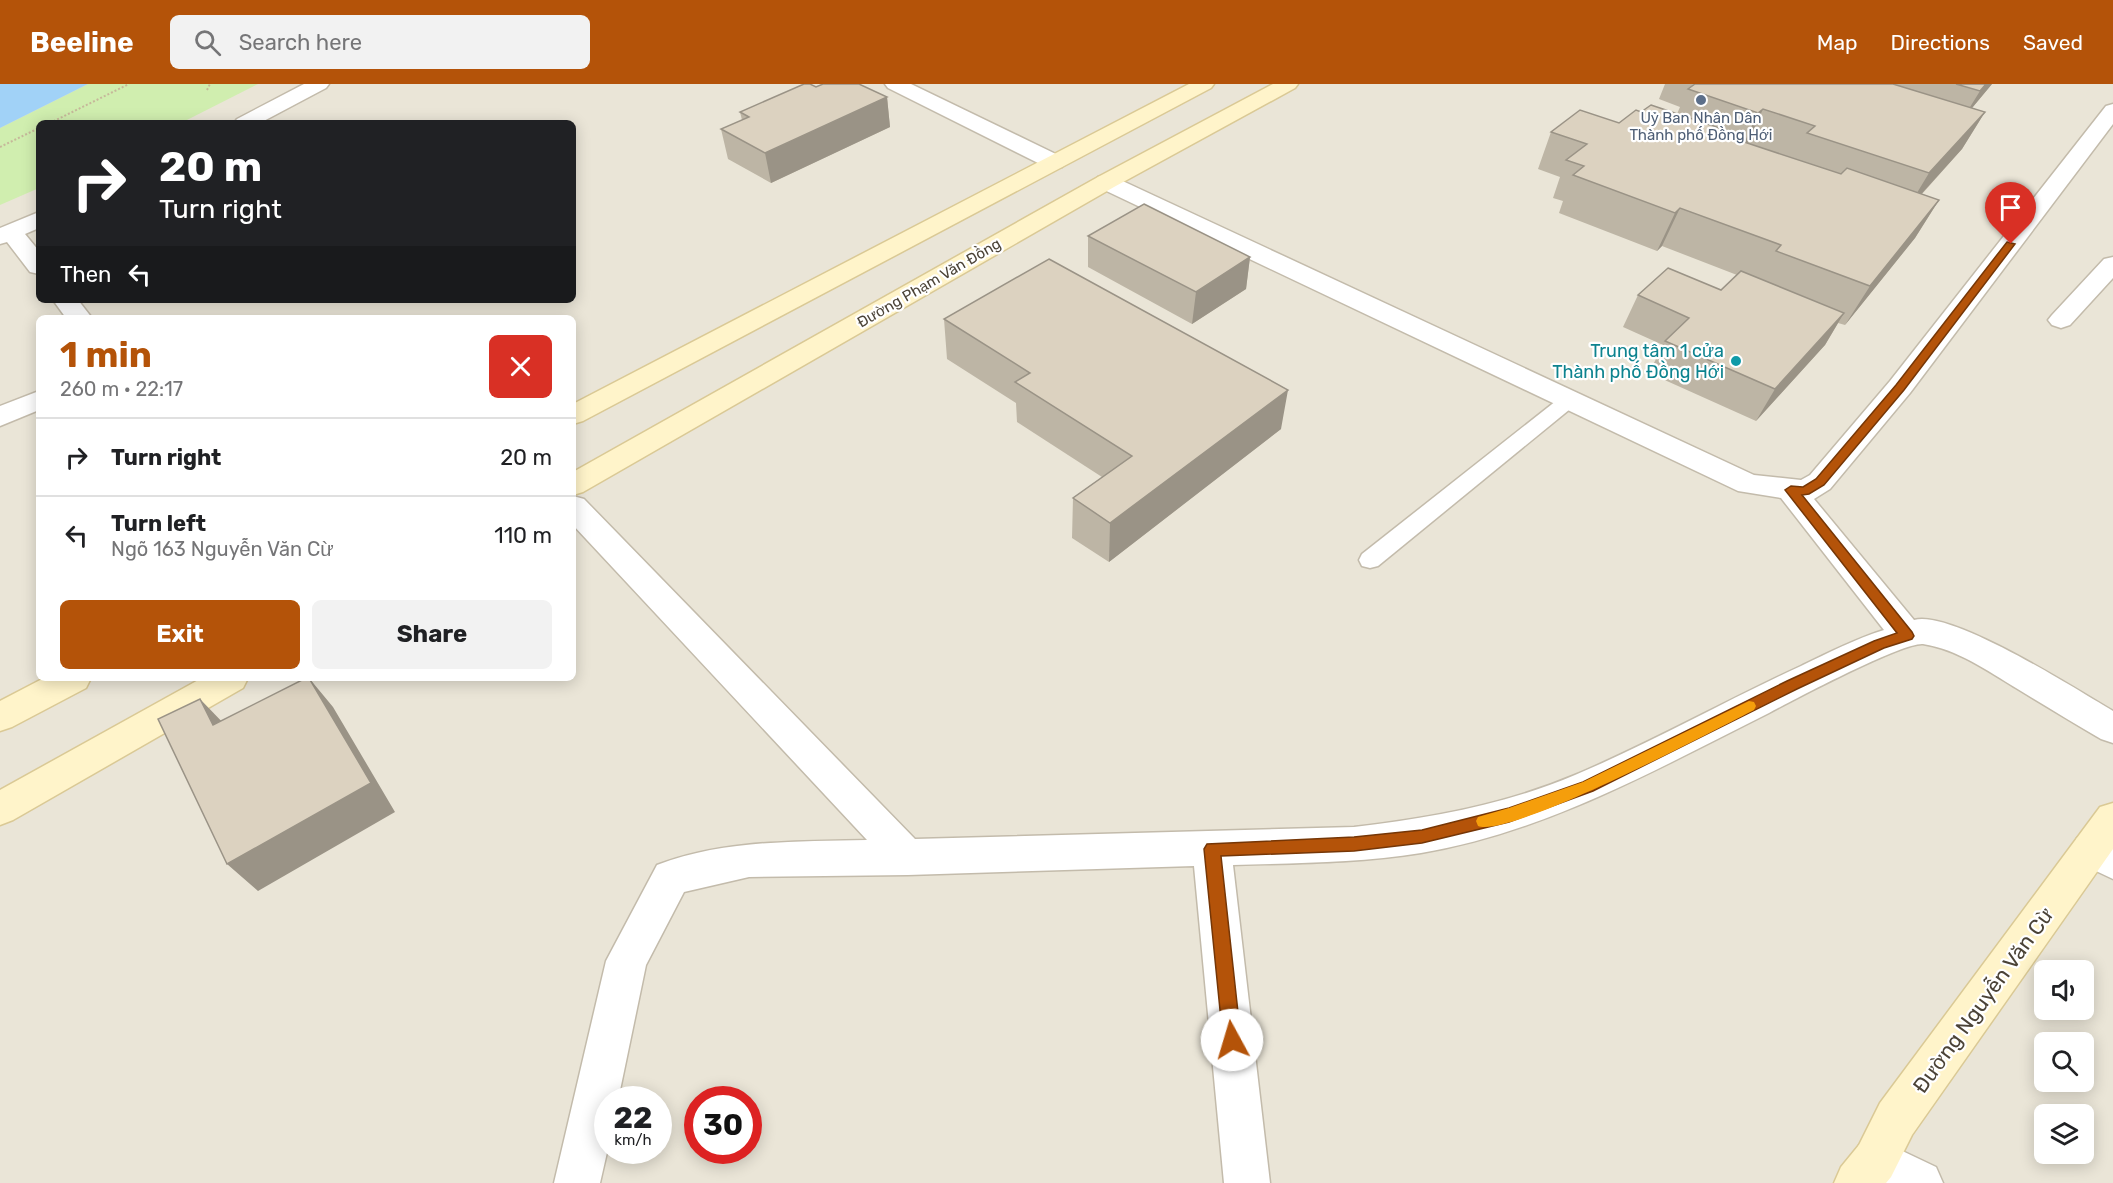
<!DOCTYPE html>
<html lang="en">
<head>
<meta charset="utf-8">
<style>
	body { margin:0; font-family:Rubik,sans-serif; background:#f2f2f2; color:#202124; height:100vh; display:flex; flex-direction:column; font-size:22px; white-space:nowrap }
	* { box-sizing:border-box; margin:0 }
	p { font-size:20px; color:#757577 }
	.icon { flex:none; width:33px; height:33px; fill:none; stroke:currentColor; stroke-width:2; stroke-linecap:round; stroke-linejoin:round }
	.map { position:relative; flex:1; overflow:hidden }
	.panel { position:absolute; left:36px; top:231px; width:540px; height:366px; display:flex; flex-direction:column; background:#fff; border-radius:9px; box-shadow:0 3px 15px #0003 }
	.panel>* { flex:none }
	.hud { position:absolute; left:36px; top:36px; width:540px; height:183px; border-radius:9px; box-shadow:0 3px 15px #0003; background:#202124; color:#fff; overflow:hidden }
	.buttons { position:absolute; left:2034px; top:876px; display:grid; gap:12px }
	.buttons a { display:grid; place-items:center; width:60px; height:60px; border-radius:9px; background:#fff; box-shadow:0 3px 15px #0003; font-size:30px }
	.speed { position:absolute; left:594px; top:1002px; display:flex; gap:12px; font-size:30px; font-weight:700; text-align:center }
	.speed>* { display:grid; place-content:center; width:78px; height:78px; border-radius:50%; background:#fff; box-shadow:0 3px 15px #0003; line-height:1 }
	.speed small { font-size:15px; font-weight:400 }
	.speed .limit { border:9px solid #d22; background:#fff; color:#111 }
	.pin { position:absolute; display:grid; place-items:center; width:51px; height:51px; color:#fff; margin:-62px -26px; border-radius:50% 50% 50% 0; rotate:-45deg; box-shadow:0 0 6px #0007 }
	.pin .icon { rotate:45deg }
	.me { position:absolute; width:66px; margin:-33px; rotate:354deg; stroke-linejoin:round; filter:drop-shadow(0 0 4px #0008) }
	.turn { display:flex; align-items:center; gap:21px; height:126px; padding:0 24px; font-size:27px }
	.turn .icon { width:78px; height:78px; stroke-width:2.5 }
	.turn b { display:block; font-size:42px; line-height:51px }
	.then { display:flex; align-items:center; height:57px; padding:0 24px; background:#0003; gap:12px; font-size:22px }
	.round { display:grid; place-items:center; flex:none; width:63px; height:63px; border-radius:9px; background:#f2f2f2 }
	.overview { display:flex; align-items:center; justify-content:space-between; height:102px; padding:0 24px }
	h1 { font-size:36px; font-weight:700; line-height:45px; color:#b45309 }
	.action { display:flex; gap:12px; margin-top:auto; padding:12px 24px }
	.action a { flex:1; height:69px; border-radius:9px; background:#b45309; color:#fff; font-size:24px; font-weight:700; line-height:69px; text-align:center }
	.action a+a { background:#f2f2f2; color:#202124 }
	ul { padding:0; list-style:none }
	li { display:flex; align-items:center; gap:18px; height:78px; padding:0 24px; border-top:2px solid #e0e0e0 }
	li div { flex:1 }
	li b { display:block; font-size:22px }
	li em { font-style:normal }
	header { display:flex; align-items:center; gap:36px; box-sizing:border-box; height:84px; padding:0 30px; background:#b45309; color:#fff }
	header strong { font-size:28px }
	nav { display:flex; gap:33px; margin-inline-start:auto; font-size:21px }
	.search { width:420px; height:54px; background:#f2f2f2; display:flex; align-items:center; gap:15px; box-sizing:border-box; padding:0 21px; border-radius:9px; color:#757577; font-size:22px }
	.map>svg:first-child { display:block }
	.residential { fill:#eae5d7; fill-rule:evenodd }
	.green { fill:#d0eeaf }
	.water { fill:#a1d2f7 }
	.lines { fill:none; stroke-linecap:round; stroke-linejoin:round }
	.lane-casing { stroke:#c3bbab; stroke-width:3 }
	.street-casing { stroke:#c3bbab; stroke-width:3 }
	.secondary-casing { stroke:#dac995; stroke-width:3 }
	.path { stroke:#c6b89a; stroke-width:2; stroke-dasharray:2 2; stroke-linecap:butt }
	.lane { fill:#fff; fill-rule:evenodd }
	.street { fill:#fff; fill-rule:evenodd }
	.secondary { fill:#fff4ca; fill-rule:evenodd }
	.wall { fill:#bdb5a5 }
	.shaded-wall { fill:#9a9386 }
	.building { fill:#dcd2c0; stroke:#9a9386; stroke-width:1.5 }
	.route { fill:#b45309; stroke:#753606; stroke-width:1.5 }
	.slow { fill:#f59e0b }
	.service-dot { fill:#5c6f8a; stroke:#fff; stroke-width:2 }
	.culture-dot { fill:#0f9aa8; stroke:#fff; stroke-width:2 }
	.labels { text-anchor:middle; dominant-baseline:central; stroke-width:4.5; stroke-linejoin:round; paint-order:stroke }
	.far-service-label { font-size:15px; fill:#4e5e75; stroke:#fff }
	.far-street-label { font-size:15px; fill:#4b4337; stroke:#fff }
	.culture-label { font-size:18px; fill:#0d838f; stroke:#fff; text-anchor:end }
	.near-street-label { font-size:21px; fill:#4b4337; stroke:#fff }
</style>
</head>
<body>
<header>
<strong>Beeline</strong>
<div class="search"><svg class="icon" aria-label="search" viewBox="0 0 24 24"><circle cx="10" cy="10" r="6"/><path d="M15 15l6 6"/></svg>Search here</div>
<nav><a>Map</a><a>Directions</a><a>Saved</a></nav>
</header>
<div class="map">
<svg width="2113" height="1099" viewBox="0 0 2113 1099">
	<rect width="100%" height="100%" fill="#f6f3e9"/>
	<path class="residential" d="M 0,0 L 2113,0 L 2113,1099 L 0,1099 ZM 39,39 L 573,39 L 573,216 L 39,216 ZM 39,234 L 573,234 L 573,594 L 39,594 ZM 2044,886 L 2084,886 L 2084,926 L 2044,926 ZM 2044,958 L 2084,958 L 2084,998 L 2044,998 ZM 608,1016 L 658,1016 L 658,1066 L 608,1066 ZM 698,1016 L 748,1016 L 748,1066 L 698,1066 ZM 2044,1030 L 2084,1030 L 2084,1070 L 2044,1070 Z"/>
	<path class="green" d="M 88,0 L 258,0 L 181,39 L 39,39 L 39,104 L 0,121 L 0,44 Z"/>
	<path class="water" d="M 0,0 L 88,0 L 0,44 Z"/>
	<g class="lines">
		<g class="lane-casing">
			<path id="lane" d="M 1568,311 L 1575,313 L 1578,317 L 1575,321 L 1378,482 L 1370,484 L 1362,482 L 1359,476 L 1362,470 L 1561,313 Z"/>
		</g>
		<g class="street-casing">
			<path id="street" d="M 304,0 L 329,0 L 326,4 L 260,39 L 234,39 L 237,35 Z
				M 885,0 L 911,0 L 1062,73 L 1065,78 L 1062,83 L 1054,84 L 1046,83 L 888,4 Z
				M 2113,20 L 2113,40 L 1910,309 L 1830,405 L 1814,415 L 1914,536 C 1951,525 2077,606 2113,627 L 2113,659 L 2101,655 C 2072,638 2044,621 2016,604 C 1988,587 1957,565 1923,560 C 1903,558 1793,616 1769,629 C 1657,685 1546,748 1421,769 C 1359,779 1296,779 1233,781 L 1270,1099 L 1224,1099 L 1194,782 L 908,791 L 749,793 L 684,808 L 646,881 L 618,1016 L 608,1016 L 608,1064 L 600,1099 L 554,1099 L 606,877 L 657,781 C 725,755 796,758 867,756 L 573,441 L 573,412 L 584,415 L 915,755 L 1354,743 C 1430,734 1504,721 1575,691 C 1651,659 1725,617 1801,582 C 1828,569 1855,555 1884,546 L 1781,414 L 1738,407 L 1098,103 L 1095,98 L 1098,93 L 1106,91 L 1114,93 L 1754,391 L 1801,396 L 1810,391 L 1890,297 L 2106,22 Z
				M 39,128 L 39,144 L 25,150 L 39,167 L 39,190 L 30,188 L 7,158 L 0,160 L 0,144 Z
				M 2113,173 L 2113,194 L 2070,241 L 2061,244 L 2052,241 L 2048,236 L 2052,231 L 2104,175 Z
				M 53,216 L 78,216 L 92,234 L 66,234 Z
				M 39,307 L 39,326 L 0,342 L 0,322 Z
				M 2091,749 L 2113,759 L 2113,795 L 2077,778 L 2072,766 L 2077,754 Z
				M 1875,1054 L 1936,1083 L 1943,1099 L 1871,1099 L 1859,1093 L 1852,1077 L 1859,1061 Z"/>
		</g>
		<g class="secondary-casing">
			<path id="secondary" d="M 1189,0 L 1214,0 L 1211,4 L 583,337 L 573,340 L 573,320 Z
				M 1273,0 L 1298,0 L 1295,4 L 1114,103 L 583,408 L 573,411 L 573,388 L 1098,93 Z
				M 44,594 L 91,594 L 86,604 L 12,643 L 0,647 L 0,617 Z
				M 202,594 L 248,594 L 243,604 L 13,736 L 0,741 L 0,706 Z
				M 2113,719 L 2113,765 L 1912,1051 L 1891,1093 L 1886,1099 L 1834,1099 L 1841,1083 L 1859,1061 L 1880,1019 L 2100,723 Z"/>
		</g>
		<path class="path" d="M 207,6 L 210,0
			M 50,39 L 129,0
			M 0,63 L 39,44"/>
		<use href="#lane" class="lane"/>
		<use href="#street" class="street"/>
		<use href="#secondary" class="secondary"/>
	</g>
	<path class="wall" d="M 1665,0 L 1992,0 L 1972,24 L 1985,28 L 1962,65 L 1922,110 L 1939,116 L 1915,154 L 1845,241 L 1838,239 L 1825,261 L 1756,337 L 1649,289 L 1663,261 L 1623,243 L 1638,211 L 1721,206 L 1737,191 L 1662,162 L 1657,167 L 1559,129 L 1563,117 L 1553,114 L 1560,93 L 1538,85 L 1551,48 L 1619,39 L 1641,28 L 1677,30 L 1680,23 L 1659,15 Z
		M 816,3 L 887,13 L 890,43 L 771,99 L 728,75 L 721,45 L 742,36 L 740,28 Z
		M 1088,152 L 1250,173 L 1246,205 L 1192,240 L 1088,183 Z
		M 944,235 L 1281,345 L 1109,478 L 1072,454 L 1073,414 L 1102,393 L 1017,338 L 1016,319 L 947,275 Z"/>
	<path class="shaded-wall" d="M 1986,0 L 1992,0 L 1962,36 L 1980,7 Z
		M 887,13 L 890,43 L 771,99 L 765,69 Z
		M 1763,25 L 1746,62 L 1741,66 L 1758,29 Z
		M 1985,28 L 1962,65 L 1906,127 L 1929,89 Z
		M 1939,116 L 1915,154 L 1845,241 L 1870,202 Z
		M 1680,124 L 1662,162 L 1657,167 L 1675,129 Z
		M 1250,173 L 1246,205 L 1192,240 L 1196,208 Z
		M 1844,229 L 1825,261 L 1756,337 L 1775,305 Z
		M 1288,306 L 1281,345 L 1109,478 L 1110,439 Z
		M 309,594 L 333,623 L 395,728 L 258,807 L 227,780 Z
		M 200,615 L 229,645 L 213,641 Z"/>
	<path class="building" d="M 804,0 L 810,0 L 816,3 L 823,0 L 859,0 L 887,13 L 765,69 L 721,45 L 749,33 L 740,28 Z
		M 1695,0 L 1893,0 L 1985,28 L 1929,89 L 1807,49 L 1815,42 L 1763,25 L 1758,29 L 1688,5 Z
		M 1956,0 L 1986,0 L 1980,7 Z
		M 1651,21 L 1740,51 L 1735,55 L 1841,90 L 1847,84 L 1939,116 L 1870,202 L 1776,167 L 1781,161 L 1680,124 L 1675,129 L 1573,91 L 1584,82 L 1566,76 L 1587,60 L 1551,48 L 1580,26 L 1619,39 L 1636,26 L 1641,28 Z
		M 1144,120 L 1250,173 L 1196,208 L 1088,152 Z
		M 1049,175 L 1288,306 L 1110,439 L 1073,414 L 1132,372 L 1015,298 L 1030,289 L 944,235 Z
		M 1668,184 L 1721,206 L 1741,187 L 1844,229 L 1775,305 L 1665,257 L 1689,234 L 1638,211 Z
		M 306,594 L 309,594 L 371,699 L 227,780 L 158,635 L 200,615 L 213,641 Z"/>
	<path class="route" d="M 2007,158 L 2015,160 L 1904,306 L 1824,401 L 1809,410 L 1802,411 L 1912,548 L 1914,552 L 1912,555 L 1884,564 L 1797,605 L 1593,707 L 1509,738 L 1422,759 L 1354,767 L 1221,772 L 1241,956 L 1238,962 L 1232,965 L 1226,962 L 1223,956 L 1204,765 L 1207,760 L 1354,753 L 1422,746 L 1509,724 L 1583,698 L 1787,597 L 1874,557 L 1897,549 L 1785,406 L 1791,402 L 1803,403 L 1816,395 L 1896,301 Z"/>
	<path class="slow" d="M 1749,617 L 1754,618 L 1756,622 L 1754,626 C 1713,647 1511,754 1478,742 L 1476,737 L 1478,733 L 1509,724 L 1583,698 Z"/>
	<circle class="service-dot" cx="1701" cy="16" r="6"/>
	<circle class="culture-dot" cx="1736" cy="277" r="6"/>
	<g class="labels">
		<g class="far-service-label">
			<text x="1701" y="34">Uỷ Ban Nhân Dân<tspan x="1701" dy="17">Thành phố Đồng Hới</tspan></text>
		</g>
		<g class="far-street-label">
			<text transform="translate(929 199) rotate(-30)">Đường Phạm Văn Đồng</text>
		</g>
		<g class="culture-label">
			<text x="1724" y="267">Trung tâm 1 cửa<tspan x="1724" dy="21">Thành phố Đồng Hới</tspan></text>
		</g>
		<g class="near-street-label">
			<text transform="translate(1983 916) rotate(-54)">Đường Nguyễn Văn Cừ</text>
		</g>
	</g>
</svg>
<div class="buttons">
<a><svg class="icon" aria-label="sound" viewBox="0 0 24 24"><path d="M4 9h4l5-4v14l-5-4H4zM17 9q2 3 0 6"/></svg></a>
<a><svg class="icon" aria-label="search" viewBox="0 0 24 24"><circle cx="10" cy="10" r="6"/><path d="M15 15l6 6"/></svg></a>
<a><svg class="icon" aria-label="layers" viewBox="0 0 24 24"><path d="M12 4l9 5-9 5-9-5zM3 14l9 5 9-5"/></svg></a>
</div>
<div class="speed"><div>22<small>km/h</small></div><div class="limit">30</div></div>
<div class="pin" style="left:2011px;top:160px;background:#d93025"><svg class="icon" aria-label="arrive" viewBox="0 0 24 24"><path d="M6 21V4h12l-3 4 3 4H6"/></svg></div>
<svg class="me" style="left:1232px;top:956px" viewBox="-20 -20 40 40"><circle r="19" fill="#fff"/><path d="M0-13L10 11 0 6-10 11z" fill="#b45309"/></svg>
<div class="hud">
<div class="turn"><svg class="icon" aria-label="right" viewBox="0 0 24 24"><path d="M7 20v-9h11M14 6l5 5-5 5"/></svg><div><b>20 m</b>Turn right</div></div>
<div class="then">Then<svg class="icon" aria-label="left" viewBox="0 0 24 24"><path d="M17 20v-9H6M10 6l-5 5 5 5"/></svg></div>
</div>
<section class="panel">
<div class="overview"><div><h1>1 min</h1><p>260 m · 22:17</p></div><a class="round" style="background:#d93025;color:#fff"><svg class="icon" aria-label="close" viewBox="0 0 24 24"><path d="M6 6l12 12M18 6L6 18"/></svg></a></div>
<ul>
<li><svg class="icon" aria-label="right" viewBox="0 0 24 24"><path d="M7 20v-9h11M14 6l5 5-5 5"/></svg><div><b>Turn right</b></div><em>20 m</em></li>
<li><svg class="icon" aria-label="left" viewBox="0 0 24 24"><path d="M17 20v-9H6M10 6l-5 5 5 5"/></svg><div><b>Turn left</b><p>Ngõ 163 Nguyễn Văn Cừ</p></div><em>110 m</em></li>
</ul>
<div class="action"><a>Exit</a><a>Share</a></div>
</section>
</div>
</body>
</html>
